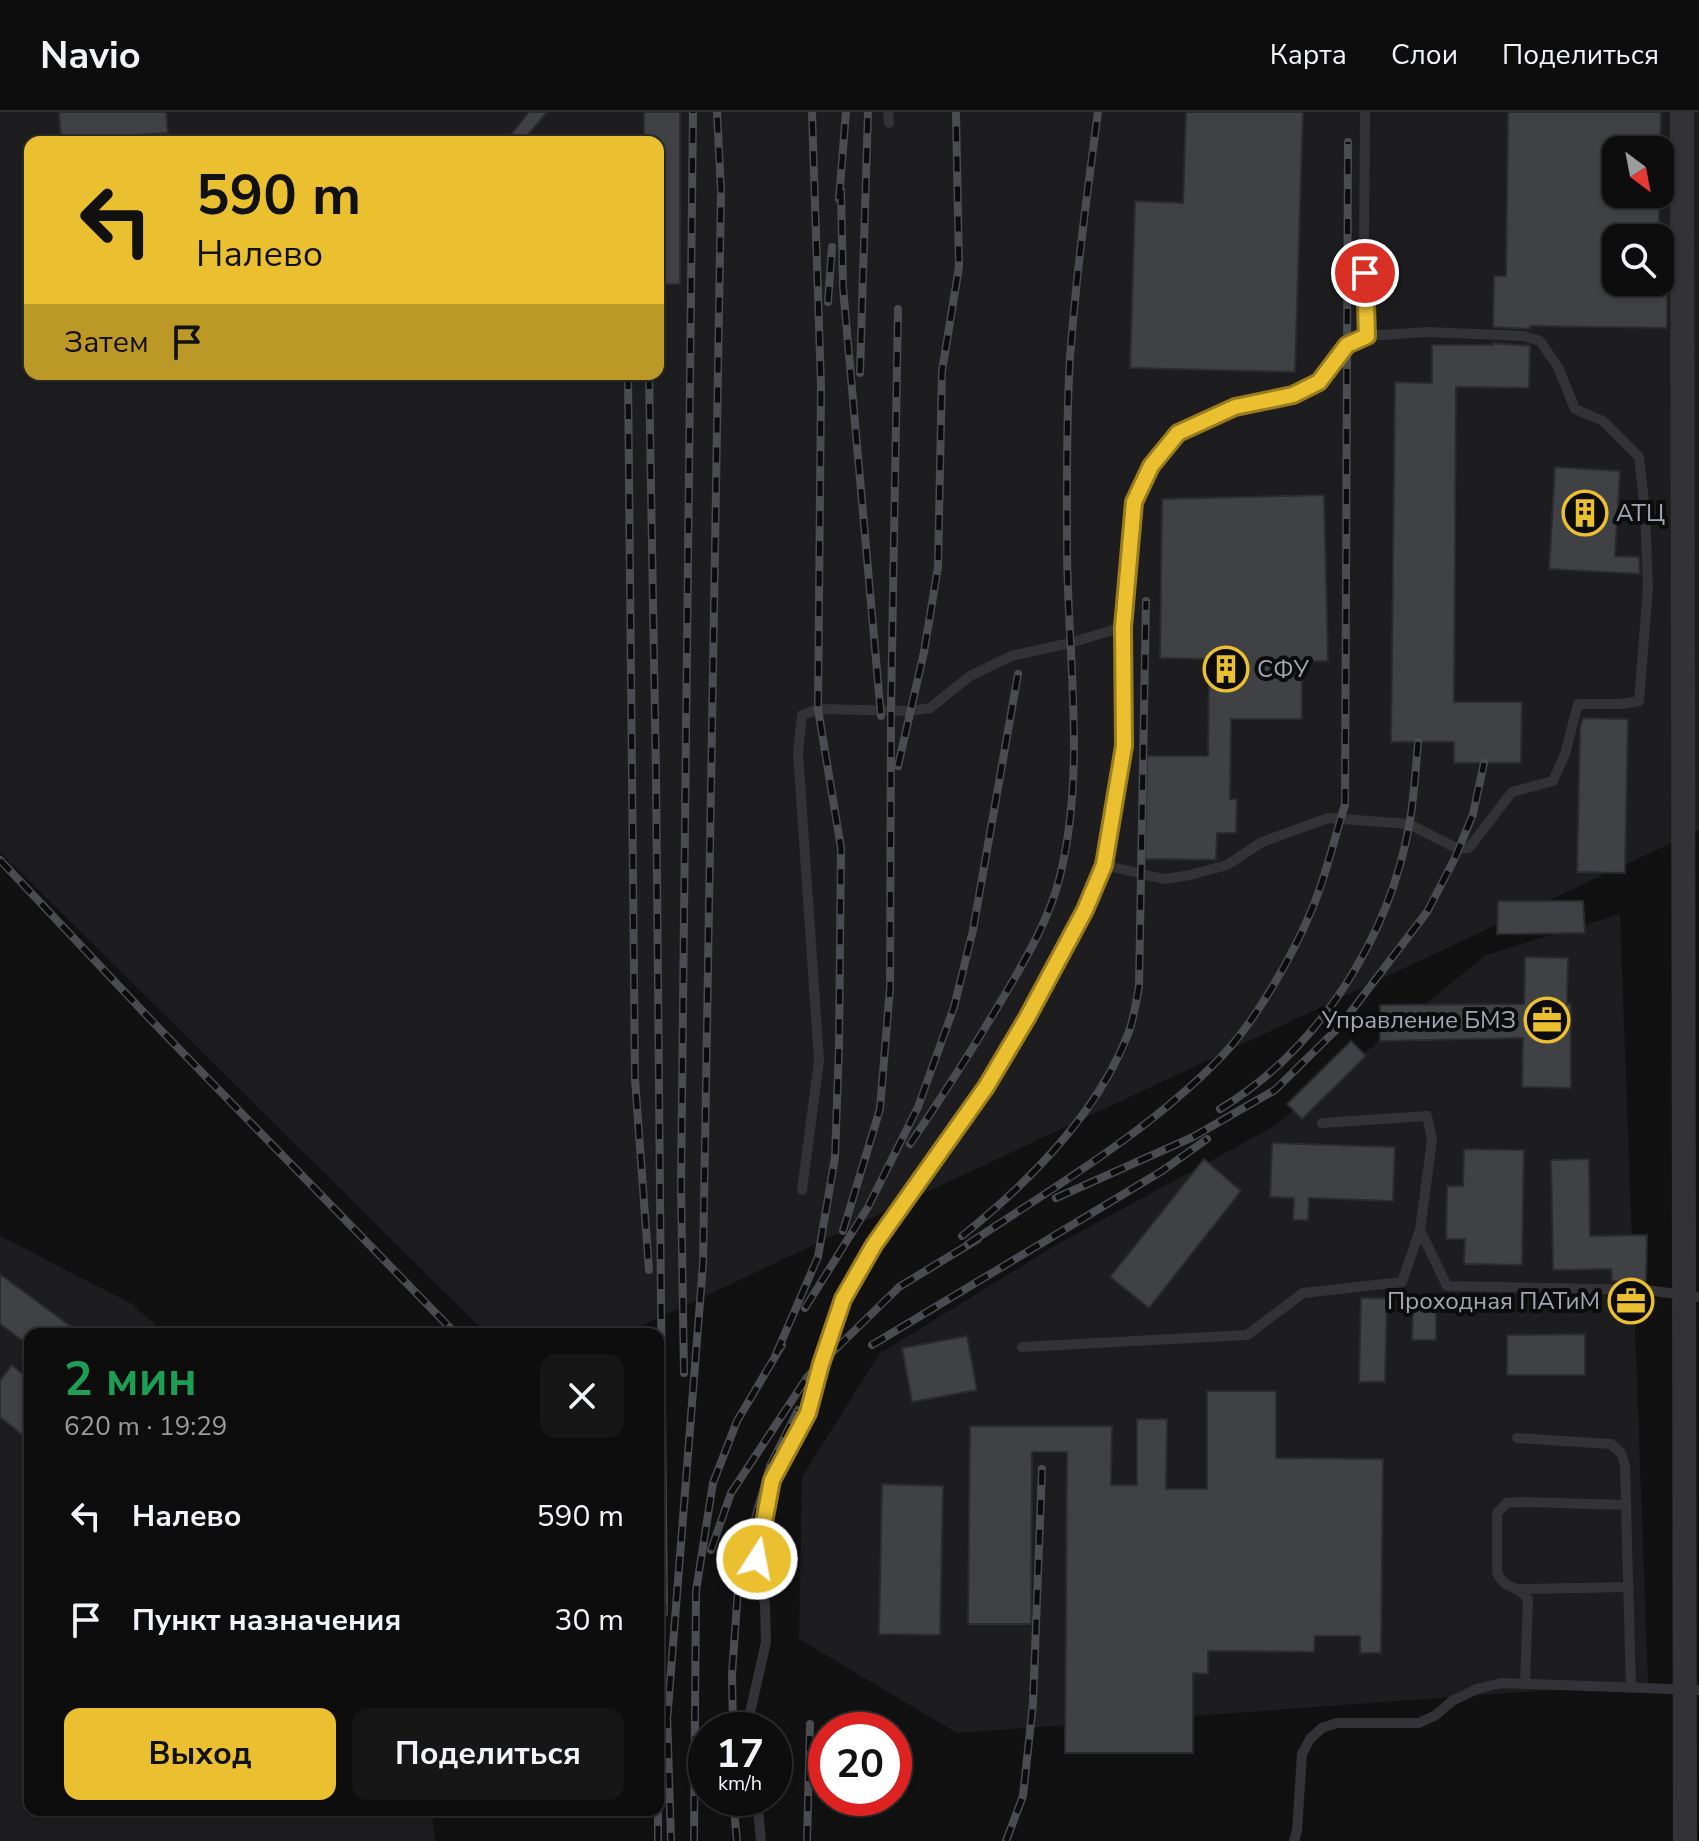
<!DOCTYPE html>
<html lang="ru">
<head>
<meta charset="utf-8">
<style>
	body { margin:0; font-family:"Nunito Sans",sans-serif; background:#161617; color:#f1f3f6; height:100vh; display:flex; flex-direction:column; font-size:30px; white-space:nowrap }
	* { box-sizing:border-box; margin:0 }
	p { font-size:26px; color:#9a9c9e }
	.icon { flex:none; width:44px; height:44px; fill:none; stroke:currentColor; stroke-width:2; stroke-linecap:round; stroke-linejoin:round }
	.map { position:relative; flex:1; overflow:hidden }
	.panel { position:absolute; left:24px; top:1216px; width:640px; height:488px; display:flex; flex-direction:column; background:#0d0d0e; border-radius:16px; box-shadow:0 2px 6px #0004,0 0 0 2px #2d2d2e }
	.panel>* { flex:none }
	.top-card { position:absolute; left:24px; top:24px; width:640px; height:244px; border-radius:16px; box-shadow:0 2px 6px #0004,0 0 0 2px #2d2d2e; background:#ebc030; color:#111; overflow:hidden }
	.needle { width:52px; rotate:148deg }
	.tools { position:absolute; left:1602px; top:24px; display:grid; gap:16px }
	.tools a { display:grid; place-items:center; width:72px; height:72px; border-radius:16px; background:#0d0d0e; box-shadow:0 2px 6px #0004,0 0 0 2px #2d2d2e; font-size:40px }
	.speed { position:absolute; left:688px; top:1600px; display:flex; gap:16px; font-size:40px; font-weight:700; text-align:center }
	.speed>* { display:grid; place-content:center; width:104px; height:104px; border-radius:50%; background:#0d0d0e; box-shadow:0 2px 6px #0004,0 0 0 2px #2d2d2e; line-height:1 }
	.speed small { font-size:20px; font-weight:400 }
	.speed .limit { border:12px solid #d22; background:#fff; color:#111 }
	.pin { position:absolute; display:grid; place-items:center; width:68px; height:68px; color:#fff; margin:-34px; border:4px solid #fff; border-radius:50%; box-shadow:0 2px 8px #0007 }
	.me { position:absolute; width:88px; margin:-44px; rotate:11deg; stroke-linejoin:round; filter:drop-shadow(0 0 6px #0008) }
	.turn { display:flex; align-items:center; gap:28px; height:168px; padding:0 40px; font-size:36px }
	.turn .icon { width:104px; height:104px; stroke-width:2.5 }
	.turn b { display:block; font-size:56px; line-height:68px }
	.then { display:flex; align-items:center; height:76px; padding:0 40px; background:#0003; gap:16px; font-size:30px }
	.round { display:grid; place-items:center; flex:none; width:84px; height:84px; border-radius:16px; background:#161617 }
	.head { display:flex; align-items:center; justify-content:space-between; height:136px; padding:0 40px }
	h1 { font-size:48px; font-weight:700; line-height:60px; color:#1e9e55 }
	.cta { display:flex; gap:16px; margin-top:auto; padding:16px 40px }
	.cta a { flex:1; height:92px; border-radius:16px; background:#ebc030; color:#111; font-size:32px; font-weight:700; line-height:92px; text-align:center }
	.cta a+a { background:#161617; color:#f1f3f6 }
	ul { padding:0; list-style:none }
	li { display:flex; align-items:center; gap:24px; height:104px; padding:0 40px }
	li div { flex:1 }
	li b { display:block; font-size:30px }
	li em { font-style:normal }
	header { display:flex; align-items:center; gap:48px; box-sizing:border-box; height:112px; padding:0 40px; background:#0d0d0e; border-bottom:2px solid #2d2d2e }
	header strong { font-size:38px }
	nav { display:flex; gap:44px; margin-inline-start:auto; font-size:28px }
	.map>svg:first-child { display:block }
	.built { fill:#1d1d1f; fill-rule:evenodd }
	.building { fill:#404145; stroke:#2b2b2e; stroke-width:2 }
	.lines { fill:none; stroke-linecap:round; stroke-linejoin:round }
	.service { stroke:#323237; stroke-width:10 }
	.tertiary { stroke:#323237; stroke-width:24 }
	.rail-casing { stroke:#4b4c52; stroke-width:8 }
	.rail { stroke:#0c0c0d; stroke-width:5; stroke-dasharray:15; stroke-linecap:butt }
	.route-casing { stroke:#997d1f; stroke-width:20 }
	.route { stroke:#ebc030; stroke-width:14 }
	.labels { text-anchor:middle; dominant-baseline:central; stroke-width:8; stroke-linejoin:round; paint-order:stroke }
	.poi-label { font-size:24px; fill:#a3a6b3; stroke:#0c0c0d; text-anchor:start }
</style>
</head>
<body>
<header>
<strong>Navio</strong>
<nav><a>Карта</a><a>Слои</a><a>Поделиться</a></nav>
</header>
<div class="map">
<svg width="1699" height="1729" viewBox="0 0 1699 1729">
	<rect width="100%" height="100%" fill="#111112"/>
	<path class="built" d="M 0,0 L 1699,0 L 1699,718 L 624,1222 L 487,1222 L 0,740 ZM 30,30 L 658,30 L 658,262 L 30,262 ZM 1616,38 L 1660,38 L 1660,82 L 1616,82 ZM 1616,126 L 1660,126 L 1660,170 L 1616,170 Z
		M 1620,802 L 1648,1571 L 957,1621 L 799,1527 L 802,1365 L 879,1242 L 1056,1133 L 1273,1015 L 1486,843 Z
		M 0,1124 L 132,1192 L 165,1222 L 30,1222 L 30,1698 L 432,1698 L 435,1729 L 0,1729 Z"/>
	<path class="building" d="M 59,0 L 166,0 L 168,21 L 61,28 Z
		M 529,0 L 547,0 L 522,30 L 505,30 Z
		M 644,0 L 680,0 L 680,172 L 658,172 L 658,30 L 644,30 Z
		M 1186,0 L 1303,0 L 1295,260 L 1130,256 L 1135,89 L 1183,91 Z
		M 1508,0 L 1661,0 L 1660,38 L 1616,38 L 1616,82 L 1659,82 L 1659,126 L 1616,126 L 1616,170 L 1660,170 L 1660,167 L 1667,167 L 1667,216 L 1530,214 L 1530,217 L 1493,215 L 1494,164 L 1506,164 Z
		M 1493,231 L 1530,234 L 1529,276 L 1456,275 L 1454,590 L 1522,590 L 1521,651 L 1454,651 L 1454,630 L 1391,630 L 1395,270 L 1432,271 L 1432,233 L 1493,233 Z
		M 1555,355 L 1620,359 L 1615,444 L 1639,445 L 1640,462 L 1549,457 Z
		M 1324,383 L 1328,549 L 1302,549 L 1302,607 L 1231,607 L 1230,687 L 1237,687 L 1236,721 L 1217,721 L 1216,748 L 1145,747 L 1147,644 L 1208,644 L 1209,547 L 1160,546 L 1162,387 Z
		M 1583,606 L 1628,607 L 1625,761 L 1577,760 L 1580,615 Z
		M 1498,789 L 1583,789 L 1585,821 L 1497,822 Z
		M 1525,845 L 1568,846 L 1567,892 L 1571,892 L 1571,976 L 1522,975 L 1523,926 L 1380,929 L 1380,893 L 1524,892 Z
		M 1351,929 L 1366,944 L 1302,1007 L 1287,992 Z
		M 1272,1031 L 1395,1035 L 1393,1089 L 1309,1086 L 1308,1108 L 1293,1108 L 1294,1086 L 1270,1085 Z
		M 1464,1037 L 1524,1038 L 1522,1153 L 1464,1152 L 1465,1127 L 1446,1127 L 1447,1074 L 1463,1074 Z
		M 1204,1047 L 1241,1079 L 1149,1196 L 1110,1165 Z
		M 1589,1047 L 1590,1124 L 1647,1123 L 1646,1170 L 1612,1169 L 1611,1157 L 1553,1158 L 1551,1048 Z
		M 0,1162 L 81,1222 L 30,1222 L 30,1234 L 0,1212 Z
		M 1613,1185 L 1648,1186 L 1648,1197 L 1614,1199 Z
		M 1361,1186 L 1387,1186 L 1385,1270 L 1359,1270 Z
		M 1413,1193 L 1436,1193 L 1436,1228 L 1412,1228 Z
		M 1585,1222 L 1585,1263 L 1507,1263 L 1507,1223 Z
		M 967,1224 L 977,1278 L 912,1290 L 902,1236 Z
		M 12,1253 L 30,1268 L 30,1329 L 0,1305 L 0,1269 Z
		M 1207,1279 L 1276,1279 L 1276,1346 L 1383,1347 L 1381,1541 L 1360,1541 L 1360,1524 L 1315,1524 L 1314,1540 L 1208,1539 L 1208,1562 L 1193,1561 L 1193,1641 L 1065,1641 L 1067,1340 L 1032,1340 L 1031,1512 L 968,1512 L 970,1314 L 1112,1314 L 1111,1373 L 1137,1373 L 1137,1307 L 1167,1307 L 1166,1377 L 1207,1377 Z
		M 882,1372 L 943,1374 L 940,1523 L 879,1522 Z"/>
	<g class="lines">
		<path class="service" d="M 888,0 L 889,11
			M 1365,0 L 1364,129 L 1367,224
			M 1322,1011 L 1427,1004 L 1432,1028 L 1420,1118
			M 802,1078 L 819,949 L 798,640 L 802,603 L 818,597 L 911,599 L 930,596 L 970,564 L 1011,544 L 1070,531 L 1123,515 L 1134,390 L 1151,354 L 1178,321 L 1235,295 L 1293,283 L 1319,270 L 1347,233 L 1367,224 L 1427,220 L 1524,224 L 1540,229 L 1558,255 L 1575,297 L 1603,309 L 1639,345 L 1645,398 L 1648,475 L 1639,589 L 1622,592 L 1578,592 L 1565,642 L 1553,669 L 1512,680 L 1469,736 L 1458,737 L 1409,712 L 1328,706 L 1262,730 L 1227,753 L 1190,763 L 1164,767 L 1104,753 L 1124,634 L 1123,515
			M 1022,1235 L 1247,1223 L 1303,1181 L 1402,1170 L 1420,1118 L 1447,1174 L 1647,1178 L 1699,1185
			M 1517,1326 L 1611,1332 L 1621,1341 L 1625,1353 L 1631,1576
			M 1519,1477 L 1629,1475
			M 1525,1572 L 1528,1487 C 1518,1473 1503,1477 1497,1460 L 1497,1401 L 1507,1391 L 1520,1390 L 1626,1393
			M 751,1618 L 750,1601 L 766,1530 L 765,1493 L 757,1447 L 772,1368 L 808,1301 L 821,1252 L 843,1187 L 874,1133 L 986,975 L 1027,906 L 1085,798 L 1104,753
			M 757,1686 L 761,1729
			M 1294,1729 L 1297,1719 L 1302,1642 L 1310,1627 L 1322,1616 L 1337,1611 L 1419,1611 L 1436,1603 L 1452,1589 L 1477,1577 L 1501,1571 L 1699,1578"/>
		<path class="tertiary" d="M 1682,0 L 1685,1729"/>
		<g class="rail-casing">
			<path id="rail" d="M 841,78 L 843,175 L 881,604
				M 839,87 L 846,0
				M 828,190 L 832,135
				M 860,261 L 868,0
				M 628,262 L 635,967 L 649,1158
				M 649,262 L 656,660 L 664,1501
				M 898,654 L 924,540 L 938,455 L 942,259 L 959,155 L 956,0
				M 0,748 L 150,907 L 456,1222
				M 1220,997 C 1320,937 1390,824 1410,709 C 1414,683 1416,656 1418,630
				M 910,1032 C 944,982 976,932 1007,879 C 1028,843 1050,805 1060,764 C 1086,658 1068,547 1067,439 C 1067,375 1066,310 1070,246 C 1076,164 1087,82 1098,0
				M 1056,1086 L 1193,1025 L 1275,978 L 1340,914 L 1427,800 L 1455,746 L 1473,702 L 1484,651
				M 843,1119 L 880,997 L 890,876 L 891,598 L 898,197
				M 962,1124 C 1027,1072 1097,1003 1128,922 C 1134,907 1136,890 1139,874 L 1146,489
				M 968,1132 C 1056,1074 1150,1019 1223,943 C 1257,907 1293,843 1312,797 C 1326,764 1334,727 1345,693 L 1348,30
				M 805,1196 L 868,1095 L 918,995 L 954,895 L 973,818 L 1018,562
				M 872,1233 L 1162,1059 L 1207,1027
				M 776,1242 L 818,1145 L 835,1045 L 839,934 L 841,736 L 818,597 L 821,274 L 812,0
				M 684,1261 L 681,1074 L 693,0
				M 711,1438 L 731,1381 L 808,1264 L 899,1175 L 978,1127
				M 667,1601 L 671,1729
				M 667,1609 L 703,1152 L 721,79 L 717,0
				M 733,1618 L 732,1562 L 739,1463 L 770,1354 L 798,1298
				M 733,1686 L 737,1729
				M 658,1729 L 658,1689
				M 694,1729 L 696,1479 L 713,1371 L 737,1309 L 782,1233
				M 807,1729 L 810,1612
				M 1006,1729 L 1023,1684 L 1033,1591 L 1042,1357"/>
		</g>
		<use href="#rail" class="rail"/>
	</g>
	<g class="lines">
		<g class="route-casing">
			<path id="route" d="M 757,1447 L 772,1368 L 808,1301 L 821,1252 L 843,1187 L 874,1133 L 986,975 L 1027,906 L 1085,798 L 1104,753 L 1124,634 L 1123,515 L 1134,390 L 1151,354 L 1178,321 L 1235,295 L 1293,283 L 1319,270 L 1347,233 L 1367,224 L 1365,161"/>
		</g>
		<use href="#route" class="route"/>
	</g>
	<defs>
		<g id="building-ring" transform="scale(2.3)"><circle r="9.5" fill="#0c0c0d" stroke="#ebc030" stroke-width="1.5"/><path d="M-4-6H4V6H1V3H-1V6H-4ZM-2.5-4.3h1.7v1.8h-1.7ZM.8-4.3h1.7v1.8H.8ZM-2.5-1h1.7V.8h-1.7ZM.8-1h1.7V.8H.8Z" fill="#ebc030"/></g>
		<g id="office-ring" transform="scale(2.3)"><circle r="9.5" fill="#0c0c0d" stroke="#ebc030" stroke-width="1.5"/><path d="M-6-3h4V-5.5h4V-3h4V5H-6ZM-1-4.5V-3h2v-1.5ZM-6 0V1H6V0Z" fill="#ebc030"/></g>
	</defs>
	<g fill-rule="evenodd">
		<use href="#building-ring" x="1585" y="401"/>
		<use href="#building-ring" x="1226" y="557"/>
		<use href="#office-ring" x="1547" y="908"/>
		<use href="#office-ring" x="1631" y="1189"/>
	</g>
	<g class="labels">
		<g class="poi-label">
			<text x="1616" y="401">АТЦ</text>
			<text x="1257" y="557">СФУ</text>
			<text x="1516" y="908" text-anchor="end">Управление БМЗ</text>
			<text x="1600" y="1189" text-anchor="end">Проходная ПАТиМ</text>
		</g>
	</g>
</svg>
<div class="tools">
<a><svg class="needle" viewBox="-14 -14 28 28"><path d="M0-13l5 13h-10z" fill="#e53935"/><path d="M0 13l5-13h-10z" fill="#9a9c9e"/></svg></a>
<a><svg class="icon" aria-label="search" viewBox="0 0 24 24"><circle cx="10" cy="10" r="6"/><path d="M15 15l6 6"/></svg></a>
</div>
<div class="speed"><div>17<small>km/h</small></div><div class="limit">20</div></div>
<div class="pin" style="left:1365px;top:161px;background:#d93025"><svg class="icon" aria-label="arrive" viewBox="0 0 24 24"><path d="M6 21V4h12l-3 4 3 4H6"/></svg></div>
<svg class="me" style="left:757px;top:1447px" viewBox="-20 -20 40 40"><circle r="17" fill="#ebc030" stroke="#fff" stroke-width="3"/><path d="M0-11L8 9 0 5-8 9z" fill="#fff"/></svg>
<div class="top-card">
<div class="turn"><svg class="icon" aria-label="left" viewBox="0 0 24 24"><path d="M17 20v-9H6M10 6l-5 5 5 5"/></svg><div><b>590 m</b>Налево</div></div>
<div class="then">Затем<svg class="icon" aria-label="arrive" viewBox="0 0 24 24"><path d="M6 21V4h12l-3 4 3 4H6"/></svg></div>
</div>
<section class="panel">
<div class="head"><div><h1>2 мин</h1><p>620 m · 19:29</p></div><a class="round"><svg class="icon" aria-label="close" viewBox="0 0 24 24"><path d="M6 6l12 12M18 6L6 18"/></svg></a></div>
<ul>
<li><svg class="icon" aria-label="left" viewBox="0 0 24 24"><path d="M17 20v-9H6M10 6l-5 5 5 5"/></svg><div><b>Налево</b></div><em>590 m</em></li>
<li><svg class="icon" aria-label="arrive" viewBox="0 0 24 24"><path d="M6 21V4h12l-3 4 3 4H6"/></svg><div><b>Пункт назначения</b></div><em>30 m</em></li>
</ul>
<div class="cta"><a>Выход</a><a>Поделиться</a></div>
</section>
</div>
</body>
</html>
